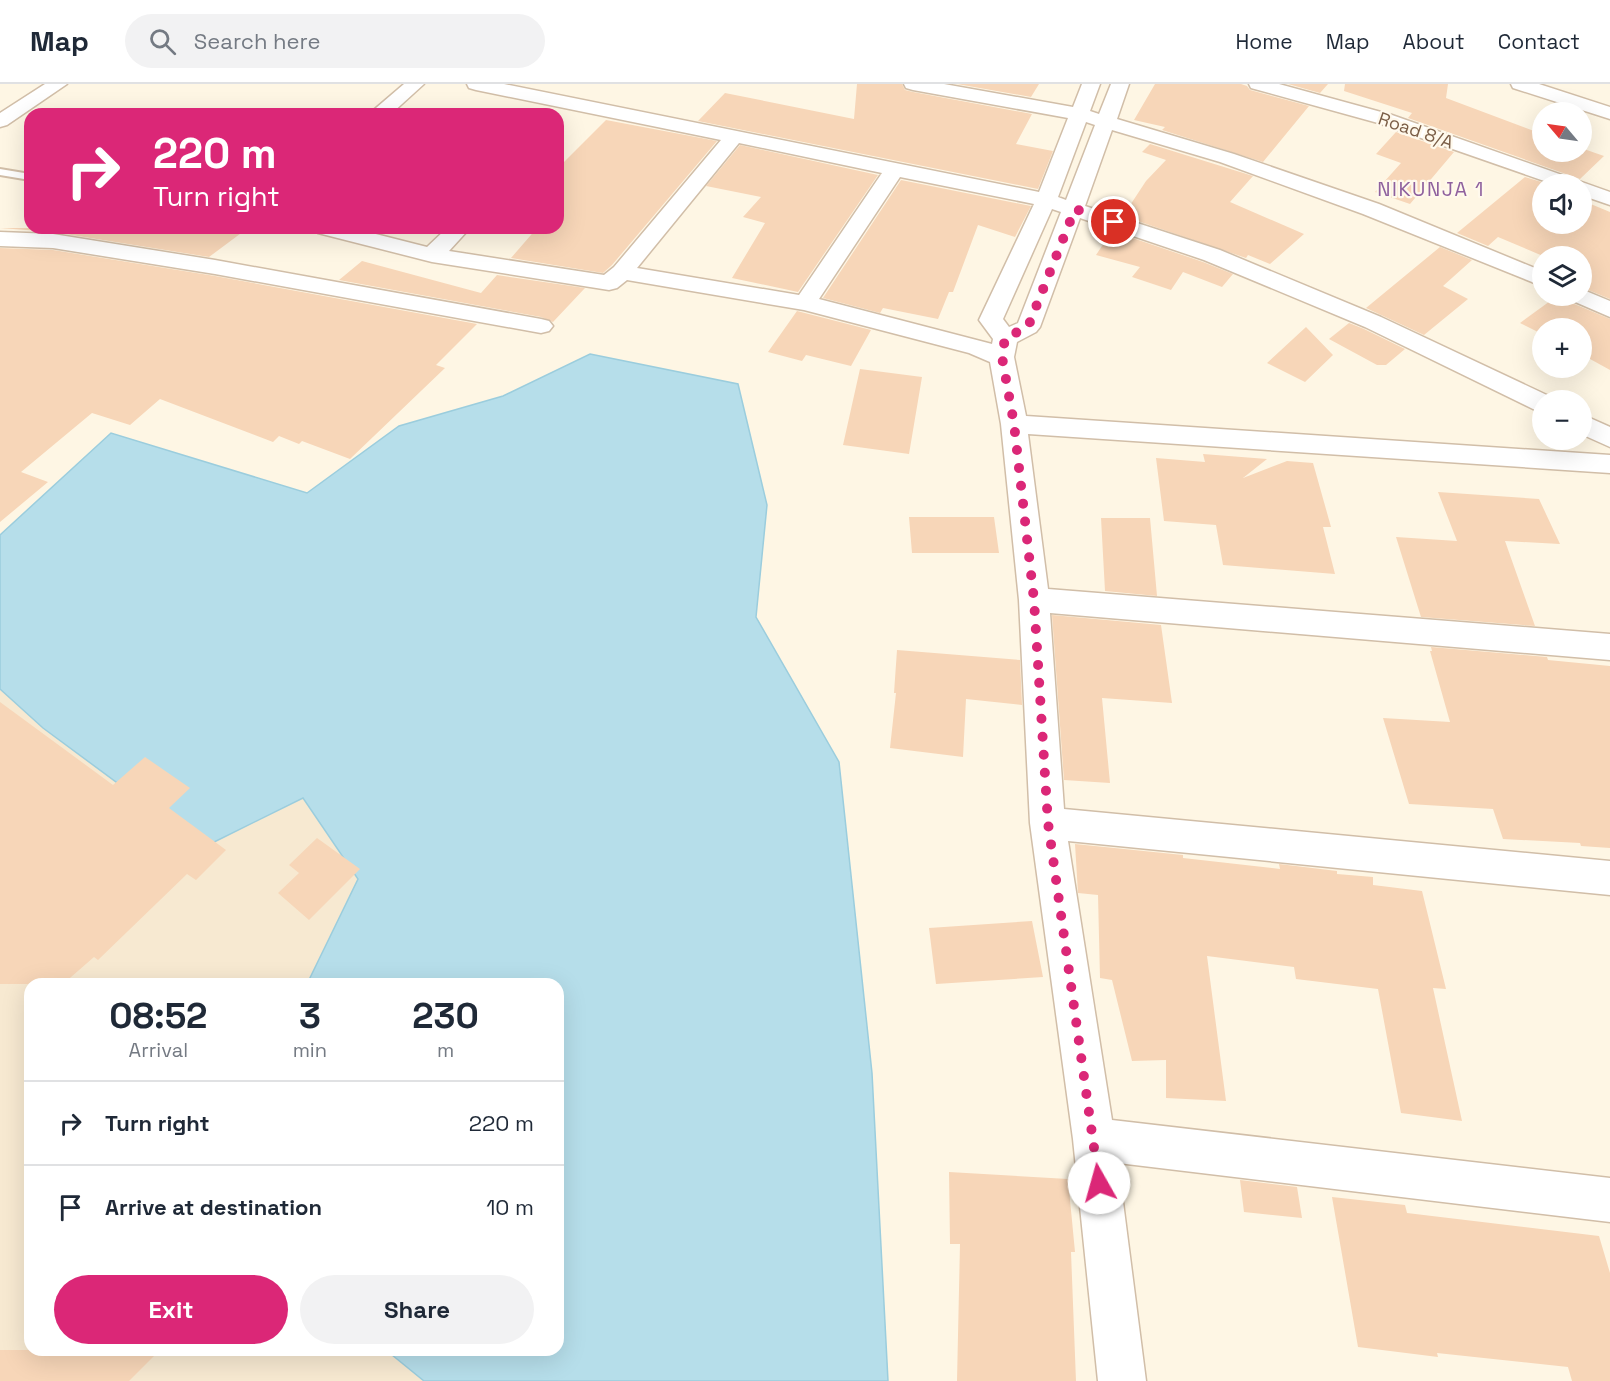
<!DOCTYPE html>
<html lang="en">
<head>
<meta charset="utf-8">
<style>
	body { margin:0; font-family:"Space Grotesk",sans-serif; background:#f2f2f3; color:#1f2937; height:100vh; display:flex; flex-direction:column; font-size:22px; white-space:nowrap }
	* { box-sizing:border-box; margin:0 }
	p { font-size:20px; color:#747a83 }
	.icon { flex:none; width:33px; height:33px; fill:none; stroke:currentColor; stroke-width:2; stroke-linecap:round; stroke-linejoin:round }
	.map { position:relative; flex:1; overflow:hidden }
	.panel { position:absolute; left:24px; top:894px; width:540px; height:378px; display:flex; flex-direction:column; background:#fff; border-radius:18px; box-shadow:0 6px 24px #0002 }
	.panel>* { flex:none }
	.guide { position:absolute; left:24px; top:24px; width:540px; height:126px; border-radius:18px; box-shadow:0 6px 24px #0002; background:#db2777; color:#fff; overflow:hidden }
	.needle { width:39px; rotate:299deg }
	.controls { position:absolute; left:1532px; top:18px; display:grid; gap:12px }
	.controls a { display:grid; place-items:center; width:60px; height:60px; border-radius:50%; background:#fff; box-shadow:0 6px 24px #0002; font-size:30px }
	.pin { position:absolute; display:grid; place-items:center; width:51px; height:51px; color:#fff; margin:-26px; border:3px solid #fff; border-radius:50%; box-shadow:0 2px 6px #0007 }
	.me { position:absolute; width:66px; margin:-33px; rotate:353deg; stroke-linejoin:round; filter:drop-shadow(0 0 4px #0008) }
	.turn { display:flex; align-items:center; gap:21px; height:126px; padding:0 30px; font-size:27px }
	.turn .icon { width:78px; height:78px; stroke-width:2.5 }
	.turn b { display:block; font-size:42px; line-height:51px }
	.eta { display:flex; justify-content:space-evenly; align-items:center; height:102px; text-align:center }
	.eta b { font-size:36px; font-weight:700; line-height:42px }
	.cta { display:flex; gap:12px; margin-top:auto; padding:12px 30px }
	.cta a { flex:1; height:69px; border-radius:36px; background:#db2777; color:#fff; font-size:24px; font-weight:700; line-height:69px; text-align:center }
	.cta a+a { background:#f2f2f3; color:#1f2937 }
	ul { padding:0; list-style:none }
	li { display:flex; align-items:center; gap:18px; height:84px; padding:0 30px; border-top:2px solid #e0e1e3 }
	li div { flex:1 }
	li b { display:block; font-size:22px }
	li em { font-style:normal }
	header { display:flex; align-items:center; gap:36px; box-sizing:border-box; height:84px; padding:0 30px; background:#fff; border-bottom:2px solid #e0e1e3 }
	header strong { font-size:28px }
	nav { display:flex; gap:33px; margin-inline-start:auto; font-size:21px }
	.search { width:420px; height:54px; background:#f2f2f3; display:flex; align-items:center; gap:15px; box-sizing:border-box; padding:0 21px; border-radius:33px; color:#747a83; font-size:22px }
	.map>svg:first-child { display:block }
	.residential { fill:#f7e9d1 }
	.water { fill:#b6deea; stroke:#9bcddd; stroke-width:1.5 }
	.building { fill:#f7d6b8 }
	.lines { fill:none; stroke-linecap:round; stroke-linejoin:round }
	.service-casing { stroke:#d1bea8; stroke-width:4 }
	.minor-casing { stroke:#d1bea8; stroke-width:3 }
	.tertiary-casing { stroke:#d1bea8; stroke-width:3 }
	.service { fill:#fff; fill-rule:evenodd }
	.minor { fill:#fff; fill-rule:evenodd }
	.tertiary { fill:#fff; fill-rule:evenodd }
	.route { stroke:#db2777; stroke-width:10; stroke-dasharray:0 18 }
	.labels { text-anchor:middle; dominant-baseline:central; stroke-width:4.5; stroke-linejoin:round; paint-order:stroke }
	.far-street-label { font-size:18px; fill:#7a5d46; stroke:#fff9ec }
	.far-neighbourhood-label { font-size:20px; letter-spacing:1.5px; fill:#8f619e; stroke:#fff9ec }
</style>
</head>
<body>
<header>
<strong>Map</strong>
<div class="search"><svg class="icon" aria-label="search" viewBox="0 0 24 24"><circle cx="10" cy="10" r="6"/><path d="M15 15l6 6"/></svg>Search here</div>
<nav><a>Home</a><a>Map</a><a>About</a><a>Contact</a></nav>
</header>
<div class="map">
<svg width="1610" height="1297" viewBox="0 0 1610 1297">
	<rect width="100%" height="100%" fill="#fef6e4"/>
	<path class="residential" d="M 0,599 L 279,701 L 368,751 L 353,900 L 30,900 L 30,1266 L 492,1266 L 508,1297 L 0,1297 Z"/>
	<path class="water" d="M 590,270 L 738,300 L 767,421 L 756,533 L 839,678 L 872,989 L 888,1297 L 424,1297 L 386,1266 L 558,1266 L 558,900 L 307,900 L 358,795 L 303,714 L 204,763 L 43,644 L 0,605 L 0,451 L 111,349 L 307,409 L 399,342 L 503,312 Z"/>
	<path class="building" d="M 857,0 L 902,0 L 905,6 L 913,8 L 1032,30 L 1016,60 L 1053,67 L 1038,105 L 698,37 L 725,9 L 854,35 Z
		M 957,0 L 1039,0 L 1031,13 Z
		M 1155,0 L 1241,0 L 1247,2 L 1250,6 L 1309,22 L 1263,78 L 1162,46 L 1165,43 L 1134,36 Z
		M 1288,0 L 1328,0 L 1320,9 Z
		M 1345,0 L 1448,0 L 1446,14 L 1542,50 L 1542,68 L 1581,68 L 1581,64 L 1604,72 L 1580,95 L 1408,34 L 1412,29 L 1344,7 Z
		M 606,36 L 717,57 L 612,181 L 603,189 L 511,174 L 537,144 L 558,144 L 558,84 Z
		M 1396,48 L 1454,68 L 1410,120 L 1375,108 L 1401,79 L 1376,70 Z
		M 1150,60 L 1253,92 L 1230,118 L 1304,150 L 1270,180 L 1248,171 L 1246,174 L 1123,132 L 1146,97 L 1166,76 L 1142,68 Z
		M 740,61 L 878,91 L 798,208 L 732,194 L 765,139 L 743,133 L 761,113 L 706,102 Z
		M 1525,93 L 1548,100 L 1542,100 L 1542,140 L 1581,140 L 1581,116 L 1610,128 L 1610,215 L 1581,203 L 1581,193 L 1585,190 L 1581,188 L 1581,172 L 1543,172 L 1498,153 L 1488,162 L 1457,149 Z
		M 901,96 L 1031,122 L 1015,153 L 978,141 L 953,208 L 949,208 L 938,235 L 883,224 L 880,229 L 823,214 Z
		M 0,144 L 248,144 L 209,173 L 53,148 Z
		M 1112,147 L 1203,178 L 1233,190 L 1222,203 L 1183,188 L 1171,206 L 1132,193 L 1140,183 L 1096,171 Z
		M 1440,163 L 1472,176 L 1443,202 L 1468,215 L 1424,251 L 1366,224 Z
		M 0,164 L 53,166 L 215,192 L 477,240 L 436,281 L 445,284 L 350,375 L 302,357 L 299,360 L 279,352 L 273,358 L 160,315 L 130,341 L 92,329 L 21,388 L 48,398 L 0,438 Z
		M 362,177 L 481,209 L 497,191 L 585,204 L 553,238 L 541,233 L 339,196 Z
		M 1557,212 L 1568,212 L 1572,219 L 1610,235 L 1610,286 L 1581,270 L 1581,244 L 1542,244 L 1542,250 L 1520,239 Z
		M 797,227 L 871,246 L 851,282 L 806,271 L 802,277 L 768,268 Z
		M 1349,239 L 1364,245 L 1405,265 L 1386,281 L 1377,281 L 1329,255 Z
		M 1306,243 L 1333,271 L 1305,298 L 1267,279 Z
		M 860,285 L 922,293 L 909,370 L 843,361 Z
		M 1203,370 L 1267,375 L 1243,394 L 1287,377 L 1313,379 L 1331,443 L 1323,443 L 1335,490 L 1223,481 L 1216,441 L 1164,437 L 1156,374 L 1205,378 Z
		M 1438,408 L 1539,415 L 1560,460 L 1505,457 L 1535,542 L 1421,533 L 1396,453 L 1457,457 Z
		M 909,433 L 994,433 L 999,469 L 912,469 Z
		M 1101,434 L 1150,434 L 1157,512 L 1105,507 Z
		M 1052,531 L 1161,541 L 1172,619 L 1102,614 L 1110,699 L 1064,696 Z
		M 1431,563 L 1547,573 L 1548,576 L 1610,582 L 1610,764 L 1581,762 L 1580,759 L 1503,755 L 1493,725 L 1409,720 L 1383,634 L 1450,638 L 1430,567 L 1432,567 Z
		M 897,566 L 1020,576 L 1022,621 L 966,615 L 963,673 L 890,664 L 896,609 L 894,609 Z
		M 0,618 L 113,701 L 145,673 L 190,704 L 169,724 L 226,766 L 196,796 L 187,790 L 98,876 L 94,873 L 63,900 L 0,900 Z
		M 317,754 L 360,785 L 309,836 L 278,809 L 299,789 L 289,781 Z
		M 1075,760 L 1183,771 L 1183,774 L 1280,785 L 1279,780 L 1337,787 L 1337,790 L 1373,793 L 1373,801 L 1422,807 L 1446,905 L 1433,904 L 1462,1037 L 1401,1029 L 1378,905 L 1296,895 L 1294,883 L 1207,872 L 1226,1017 L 1166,1014 L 1166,976 L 1132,977 L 1112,896 L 1100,894 L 1098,811 L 1078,809 Z
		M 1032,837 L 1043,893 L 936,900 L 929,844 Z
		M 949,1088 L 1068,1095 L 1075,1168 L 1071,1168 L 1076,1297 L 957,1297 L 960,1160 L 950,1160 Z
		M 1240,1096 L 1297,1103 L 1302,1134 L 1244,1128 Z
		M 1332,1113 L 1405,1121 L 1407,1129 L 1599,1152 L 1610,1189 L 1610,1297 L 1572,1297 L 1568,1283 L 1437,1269 L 1438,1273 L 1358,1263 Z
		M 0,1266 L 160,1266 L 129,1297 L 0,1297 Z"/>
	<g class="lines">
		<g class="service-casing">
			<path id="service" d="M 0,85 L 30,90 L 30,96 L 0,91 Z"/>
		</g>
		<g class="minor-casing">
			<path id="minor" d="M 45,0 L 67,0 L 7,41 L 0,43 L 0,29 Z
				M 404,0 L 424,0 L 391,30 L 369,30 Z
				M 467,0 L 504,0 L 1039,108 L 1068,34 L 913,6 L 906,4 L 904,0 L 944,0 L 1073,23 L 1082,0 L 1100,0 L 1090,27 L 1099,30 L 1111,0 L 1129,0 L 1117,35 L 1234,70 L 1379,120 L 1542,187 L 1542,202 L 1363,130 L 1220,78 L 1112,46 L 1085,122 L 1220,166 L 1381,233 L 1551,313 L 1553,316 L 1542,316 L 1542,328 L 1533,325 L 1365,243 L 1204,176 L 1080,134 L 1040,243 L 1036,248 L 1017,258 L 1014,273 L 1026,332 L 1610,371 L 1610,389 L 1028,350 L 1048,505 L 1610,550 L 1610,576 L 1050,529 L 1064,725 L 1610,777 L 1610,811 L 1068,757 L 1112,1036 L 1610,1094 L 1610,1138 L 1118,1079 L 1146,1297 L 1098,1297 L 1073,1055 L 1030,739 L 1019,516 L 1001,340 L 990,278 L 969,269 L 804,226 L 627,196 L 617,204 L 609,206 L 432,178 L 318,149 L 315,144 L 352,144 L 427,163 L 447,144 L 470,144 L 449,167 L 604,191 L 614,183 L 721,56 L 476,6 L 469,4 ZM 1086,38 L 1095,41 L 1066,116 L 1058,113 ZM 739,59 L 882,89 L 799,211 L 637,184 ZM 900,93 L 1034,120 L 979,236 L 993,255 L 992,260 L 819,215 ZM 1052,125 L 1061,128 L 1018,239 L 1009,243 L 1003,235 Z
				M 1249,0 L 1279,0 L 1392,31 L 1610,108 L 1610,121 L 1581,111 L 1581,100 L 1553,100 L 1378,39 L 1251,4 Z
				M 0,148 L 53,150 L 215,176 L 541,235 L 549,237 L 553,242 L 549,247 L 541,249 L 215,190 L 53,164 L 0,162 Z
				M 1581,205 L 1610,217 L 1610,233 L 1573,217 L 1570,212 L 1581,212 Z
				M 1581,330 L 1610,343 L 1610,363 L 1581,350 Z"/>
		</g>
		<g class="tertiary-casing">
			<path id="tertiary" d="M 1511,0 L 1539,0 L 1610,23 L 1610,35 L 1513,4 Z"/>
		</g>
		<use href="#service" class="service"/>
		<use href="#minor" class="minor"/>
		<use href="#tertiary" class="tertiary"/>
	</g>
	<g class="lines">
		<path class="route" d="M 1099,1099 L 1048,739 L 1034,516 L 1014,340 L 1002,273 L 1005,254 L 1028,243 L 1075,125 L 1114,138"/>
	</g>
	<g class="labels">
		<g class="far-street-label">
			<text transform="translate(1416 46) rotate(19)">Road 8/A</text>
		</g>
		<g class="far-neighbourhood-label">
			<text x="1431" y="105">NIKUNJA 1</text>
		</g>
	</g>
</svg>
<div class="controls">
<a><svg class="needle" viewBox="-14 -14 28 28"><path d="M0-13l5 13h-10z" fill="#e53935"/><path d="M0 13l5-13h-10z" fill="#747a83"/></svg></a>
<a><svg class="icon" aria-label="sound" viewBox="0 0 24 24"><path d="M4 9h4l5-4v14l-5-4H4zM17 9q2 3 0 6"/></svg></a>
<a><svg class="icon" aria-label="layers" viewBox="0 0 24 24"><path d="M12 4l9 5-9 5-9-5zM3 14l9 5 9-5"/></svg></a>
<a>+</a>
<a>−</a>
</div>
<div class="pin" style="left:1114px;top:138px;background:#d93025"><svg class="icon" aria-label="arrive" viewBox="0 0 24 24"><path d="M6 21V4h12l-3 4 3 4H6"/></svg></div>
<svg class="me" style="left:1099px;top:1099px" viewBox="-20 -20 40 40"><circle r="19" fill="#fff"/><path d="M0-13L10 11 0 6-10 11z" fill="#db2777"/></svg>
<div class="guide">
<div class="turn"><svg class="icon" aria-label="right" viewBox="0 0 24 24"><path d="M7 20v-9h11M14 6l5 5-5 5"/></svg><div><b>220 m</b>Turn right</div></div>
</div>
<section class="panel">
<div class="eta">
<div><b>08:52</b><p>Arrival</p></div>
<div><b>3</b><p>min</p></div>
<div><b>230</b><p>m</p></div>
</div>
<ul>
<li><svg class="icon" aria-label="right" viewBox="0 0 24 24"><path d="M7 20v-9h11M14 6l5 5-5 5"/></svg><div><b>Turn right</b></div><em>220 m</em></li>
<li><svg class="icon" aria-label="arrive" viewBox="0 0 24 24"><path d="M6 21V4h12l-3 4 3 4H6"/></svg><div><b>Arrive at destination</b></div><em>10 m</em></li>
</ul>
<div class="cta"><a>Exit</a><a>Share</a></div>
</section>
</div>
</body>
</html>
